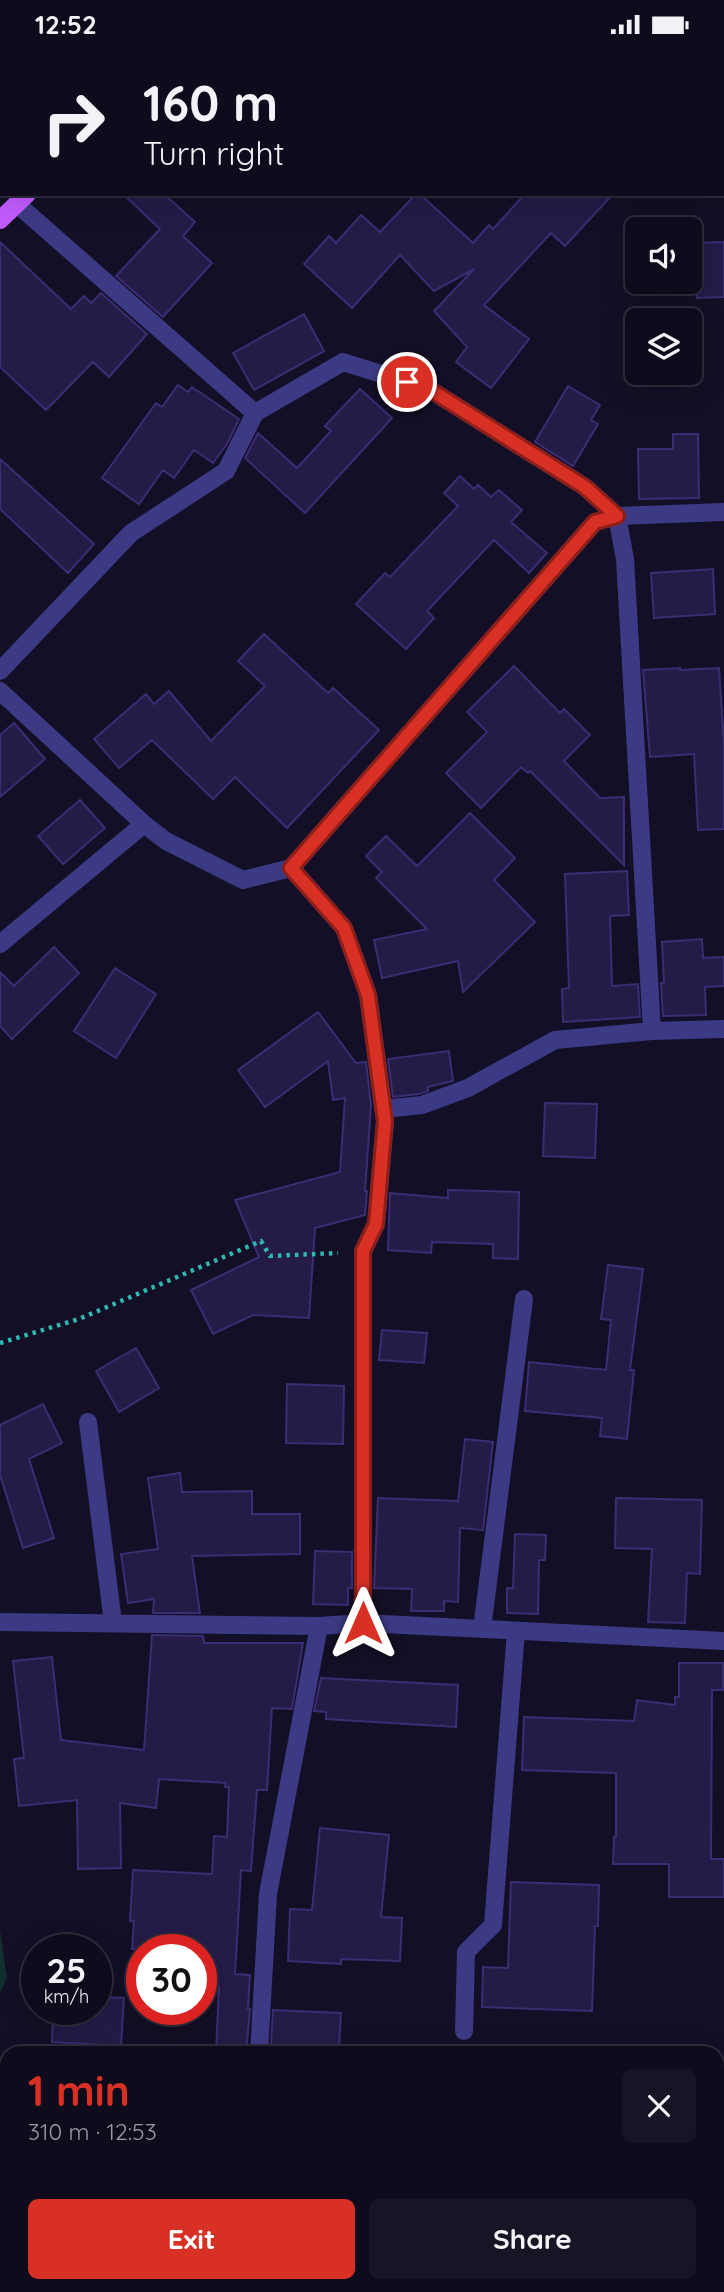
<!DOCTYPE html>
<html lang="en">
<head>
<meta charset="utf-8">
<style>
	body { margin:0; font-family:Quicksand,sans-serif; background:#171425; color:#f1f3f6; height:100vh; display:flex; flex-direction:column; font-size:26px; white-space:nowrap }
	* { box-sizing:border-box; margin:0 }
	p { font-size:23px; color:#9b9ba3 }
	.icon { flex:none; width:38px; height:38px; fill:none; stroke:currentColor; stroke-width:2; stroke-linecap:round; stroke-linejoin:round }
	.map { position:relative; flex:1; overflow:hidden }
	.side { position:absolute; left:0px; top:1997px; width:724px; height:247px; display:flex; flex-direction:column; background:#0e0b1c; border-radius:21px 21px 0 0; box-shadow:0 7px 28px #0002,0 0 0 2px #2e2b3b }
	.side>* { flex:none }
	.top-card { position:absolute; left:0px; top:0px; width:724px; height:147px; box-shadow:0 7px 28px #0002,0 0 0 2px #2e2b3b; background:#0e0b1c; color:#f1f3f6; overflow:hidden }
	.buttons { position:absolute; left:625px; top:168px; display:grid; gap:14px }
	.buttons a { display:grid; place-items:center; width:77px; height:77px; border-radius:10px; background:#0e0b1c; box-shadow:0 7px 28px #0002,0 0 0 2px #2e2b3b; font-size:35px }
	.speed { position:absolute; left:21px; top:1885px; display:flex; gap:14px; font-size:35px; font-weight:700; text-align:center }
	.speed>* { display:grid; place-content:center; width:91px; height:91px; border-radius:50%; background:#0e0b1c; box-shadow:0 7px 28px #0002,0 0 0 2px #2e2b3b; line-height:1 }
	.speed small { font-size:18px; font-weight:400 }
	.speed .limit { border:10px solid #d22; background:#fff; color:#111 }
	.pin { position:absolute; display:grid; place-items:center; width:60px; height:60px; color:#fff; margin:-30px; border:4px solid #fff; border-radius:50%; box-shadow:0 2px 7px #0007 }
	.me { position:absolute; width:77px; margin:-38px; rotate:0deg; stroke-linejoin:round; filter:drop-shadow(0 0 5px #0008) }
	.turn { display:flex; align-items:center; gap:24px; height:147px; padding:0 28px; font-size:32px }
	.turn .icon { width:91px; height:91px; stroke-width:2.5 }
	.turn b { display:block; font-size:49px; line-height:60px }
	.round { display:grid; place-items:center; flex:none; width:74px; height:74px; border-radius:10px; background:#171425 }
	.overview { display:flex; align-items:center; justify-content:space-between; height:119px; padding:0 28px }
	h1 { font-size:42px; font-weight:800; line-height:52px; color:#d93025 }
	.primary-button { display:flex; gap:14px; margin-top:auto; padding:14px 28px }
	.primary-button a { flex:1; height:80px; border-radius:10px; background:#d93025; color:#fff; font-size:28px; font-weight:800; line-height:80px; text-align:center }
	.primary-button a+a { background:#171425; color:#f1f3f6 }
	.status { display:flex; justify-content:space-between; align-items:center; height:49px; padding:0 35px; background:#0e0b1c; direction:ltr }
	.status svg { height:19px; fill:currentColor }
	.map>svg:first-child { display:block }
	.green { fill:#12302f }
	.building { fill:#241b47; stroke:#3b2d73; stroke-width:2 }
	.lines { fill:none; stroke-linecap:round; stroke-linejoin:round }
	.path { stroke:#2fb8b0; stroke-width:4.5; stroke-dasharray:3.5 5; stroke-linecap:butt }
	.minor { stroke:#3d3a85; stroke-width:18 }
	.major { stroke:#c25bff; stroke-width:18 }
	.route-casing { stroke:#8d1f18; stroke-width:18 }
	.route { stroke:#d93025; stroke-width:12 }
</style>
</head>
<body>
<div class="status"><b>12:52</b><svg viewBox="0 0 49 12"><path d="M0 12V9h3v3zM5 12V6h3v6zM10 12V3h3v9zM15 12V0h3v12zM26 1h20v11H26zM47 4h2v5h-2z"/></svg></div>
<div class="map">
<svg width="724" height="2243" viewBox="0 0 724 2243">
	<rect width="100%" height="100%" fill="#130f26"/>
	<path class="green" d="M 0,1881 L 7,1929 L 0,1944 Z"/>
	<path class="building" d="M 123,145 L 164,145 L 195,173 L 183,187 L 212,214 L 163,268 L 116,227 L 160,180 Z
		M 416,145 L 420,145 L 473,194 L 489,176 L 493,180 L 525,145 L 613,145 L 565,197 L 551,184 L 484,256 L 529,290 L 491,339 L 456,313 L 467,298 L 434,262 L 474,220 L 434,242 L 400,206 L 352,259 L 304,215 L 329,187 L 336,194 L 361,166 L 380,183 Z
		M 0,193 L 71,260 L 84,247 L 91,254 L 101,244 L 147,285 L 109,328 L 93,313 L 46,361 L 0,318 Z
		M 724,193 L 724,248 L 697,249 L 695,194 Z
		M 304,265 L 324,302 L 254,341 L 233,304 Z
		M 178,336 L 188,343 L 192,338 L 239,370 L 227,395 L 213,414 L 194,401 L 174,429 L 163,421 L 139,455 L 102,429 L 156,354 L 162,358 Z
		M 568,337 L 600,356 L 591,371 L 598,375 L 573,417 L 535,393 Z
		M 360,340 L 392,369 L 305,464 L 245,409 L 258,384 L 297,419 L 331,382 L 325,377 Z
		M 673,385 L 698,385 L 699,449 L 639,450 L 638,400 L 673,400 Z
		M 0,410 L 94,495 L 68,524 L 0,460 Z
		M 460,427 L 474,440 L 478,436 L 491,448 L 499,441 L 522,461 L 511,473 L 547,504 L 529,524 L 494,491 L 427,562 L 434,569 L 406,600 L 356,555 L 385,524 L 390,528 L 458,457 L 444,444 Z
		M 713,520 L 715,565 L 654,569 L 651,524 Z
		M 264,585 L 328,644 L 333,639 L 379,681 L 287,779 L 235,728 L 213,750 L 152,691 L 119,719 L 94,690 L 146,645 L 154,655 L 169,642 L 211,692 L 265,637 L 238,612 Z
		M 514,617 L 560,664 L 564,660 L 590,686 L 564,712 L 600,749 L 624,748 L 624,816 L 530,722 L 528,724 L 521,718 L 481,759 L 446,724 L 487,683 L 467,663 Z
		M 680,619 L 680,621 L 719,619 L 724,695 L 724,780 L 698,781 L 694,705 L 650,708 L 643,621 Z
		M 14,674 L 45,710 L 0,748 L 0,686 Z
		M 80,751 L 105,779 L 63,815 L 38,787 Z
		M 470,764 L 515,809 L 494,831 L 535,873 L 463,943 L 458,912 L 382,929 L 374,891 L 427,880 L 376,829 L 382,823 L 366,807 L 386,787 L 417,817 Z
		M 627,822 L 629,866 L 610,867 L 612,937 L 638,935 L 640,968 L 563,973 L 562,940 L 569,939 L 565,825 Z
		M 702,890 L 703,909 L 724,908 L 724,937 L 705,938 L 706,966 L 663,967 L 661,934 L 664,934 L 662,893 Z
		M 54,898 L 79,924 L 12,990 L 0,977 L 0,923 L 14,937 Z
		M 115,919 L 156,945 L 116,1009 L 74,982 Z
		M 318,963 L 356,1014 L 366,1013 L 371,1056 L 365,1142 L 367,1142 L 365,1166 L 315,1179 L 309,1269 L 253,1266 L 213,1285 L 191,1241 L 259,1208 L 235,1151 L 340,1123 L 345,1049 L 333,1051 L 328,1012 L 265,1058 L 238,1021 Z
		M 449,1002 L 453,1032 L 428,1038 L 428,1042 L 419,1045 L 393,1048 L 388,1010 Z
		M 545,1054 L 597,1055 L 595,1109 L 543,1107 Z
		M 448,1141 L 519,1143 L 518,1210 L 493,1209 L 493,1195 L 432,1193 L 431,1204 L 388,1201 L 390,1144 L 448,1149 Z
		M 608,1216 L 643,1220 L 630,1321 L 634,1321 L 627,1390 L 600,1387 L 602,1369 L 525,1362 L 529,1313 L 606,1321 L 611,1271 L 601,1270 Z
		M 382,1281 L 427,1284 L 424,1314 L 379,1311 Z
		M 136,1299 L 159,1339 L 119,1363 L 96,1322 Z
		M 287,1335 L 344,1337 L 343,1395 L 286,1394 Z
		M 43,1355 L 62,1394 L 29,1410 L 54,1489 L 23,1499 L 0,1426 L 0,1376 Z
		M 465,1390 L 493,1393 L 483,1481 L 460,1479 L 458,1553 L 444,1552 L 444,1562 L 411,1562 L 412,1540 L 374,1539 L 378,1449 L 458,1452 Z
		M 180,1424 L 182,1443 L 252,1442 L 252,1465 L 300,1465 L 300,1505 L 192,1507 L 200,1564 L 153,1564 L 154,1550 L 128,1554 L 121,1505 L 158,1500 L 148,1429 Z
		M 616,1449 L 702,1451 L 700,1525 L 687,1524 L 685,1574 L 648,1573 L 652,1500 L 615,1499 Z
		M 515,1485 L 546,1486 L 545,1511 L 539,1511 L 538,1565 L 507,1564 L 507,1539 L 513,1539 Z
		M 315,1502 L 352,1503 L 352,1539 L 348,1539 L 348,1556 L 313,1555 Z
		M 152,1586 L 203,1587 L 204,1594 L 303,1594 L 292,1660 L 272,1659 L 267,1741 L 257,1741 L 251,1822 L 241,1821 L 235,1925 L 250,1926 L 248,1960 L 250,1960 L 246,2004 L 216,2004 L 219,1938 L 201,1937 L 201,1900 L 132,1900 L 134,1872 L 130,1872 L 133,1821 L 212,1825 L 214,1787 L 227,1788 L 229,1738 L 225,1738 L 226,1734 L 159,1730 L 156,1759 L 120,1754 L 121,1819 L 78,1820 L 77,1751 L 19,1757 L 14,1710 L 24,1709 L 13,1612 L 52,1608 L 61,1691 L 144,1701 Z
		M 679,1614 L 723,1614 L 723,1641 L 712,1641 L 711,1810 L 724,1810 L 724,1848 L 669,1848 L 669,1815 L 613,1815 L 614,1788 L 616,1788 L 616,1724 L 522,1721 L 524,1668 L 634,1672 L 637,1651 L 675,1656 L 675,1648 L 679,1648 Z
		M 321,1629 L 458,1636 L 456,1678 L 326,1670 L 326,1663 L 314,1662 Z
		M 320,1779 L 389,1786 L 381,1868 L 402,1869 L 400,1912 L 341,1910 L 341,1915 L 288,1912 L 290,1860 L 312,1861 Z
		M 511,1833 L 599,1836 L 598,1877 L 595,1877 L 592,1962 L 482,1958 L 483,1918 L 508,1919 Z
		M 96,1948 L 124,1949 L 121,1997 L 52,1993 L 53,1960 L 96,1960 Z
		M 273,1961 L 341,1964 L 339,1998 L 271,1996 Z"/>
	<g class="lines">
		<path class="path" d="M 0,1294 L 79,1270 L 261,1192 L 270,1207 L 338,1204"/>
		<path class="minor" d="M 468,0 L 470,2
			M 17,155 L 255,364 L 343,313 L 429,340 L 585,438 L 617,467 L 625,510 L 652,982
			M 0,622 L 131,484 L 226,422 L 255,364
			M 0,642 L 144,775 L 166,792 L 243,831 L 291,819 L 595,473 L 617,467 L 724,463
			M 291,819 L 344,879 L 368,946 L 385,1072 L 376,1175 L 363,1202 L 363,1574
			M 0,895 L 144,775
			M 383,1060 L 422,1056 L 468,1039 L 555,991 L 652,982 L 724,980
			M 88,1373 L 113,1574
			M 0,1573 L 319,1577 L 363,1574 L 724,1592
			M 482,1580 L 524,1250
			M 464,1982 L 466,1903 L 493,1876 L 516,1582
			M 259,2004 L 268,1845 L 319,1577
			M 718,2098 L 724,2097
			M 243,2243 L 244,2236"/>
		<path class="major" d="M 171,2 L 172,0
			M 0,171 L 27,145"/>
	</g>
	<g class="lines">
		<g class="route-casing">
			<path id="route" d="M 363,1574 L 363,1202 L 376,1175 L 385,1072 L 368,946 L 344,879 L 291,819 L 595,473 L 617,467 L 585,438 L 429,340 L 407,333"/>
		</g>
		<use href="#route" class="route"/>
	</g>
</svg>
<div class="buttons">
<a><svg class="icon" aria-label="sound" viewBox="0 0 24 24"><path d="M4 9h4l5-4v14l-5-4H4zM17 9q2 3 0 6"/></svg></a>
<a><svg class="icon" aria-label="layers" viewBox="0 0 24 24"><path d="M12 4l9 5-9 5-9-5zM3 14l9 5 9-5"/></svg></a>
</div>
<div class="speed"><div>25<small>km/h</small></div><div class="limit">30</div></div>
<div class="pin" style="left:407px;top:333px;background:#d93025"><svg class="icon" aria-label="arrive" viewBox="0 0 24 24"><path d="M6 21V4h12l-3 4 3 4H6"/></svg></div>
<svg class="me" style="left:363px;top:1574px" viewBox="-20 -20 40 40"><path d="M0-17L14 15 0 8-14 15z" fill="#d93025" stroke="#fff" stroke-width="4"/></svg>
<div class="top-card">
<div class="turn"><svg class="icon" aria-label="right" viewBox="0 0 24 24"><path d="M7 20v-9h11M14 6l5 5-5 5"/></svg><div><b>160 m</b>Turn right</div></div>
</div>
<section class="side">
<div class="overview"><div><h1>1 min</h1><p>310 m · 12:53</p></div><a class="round"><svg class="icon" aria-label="close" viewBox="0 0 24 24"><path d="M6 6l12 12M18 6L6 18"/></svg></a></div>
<div class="primary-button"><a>Exit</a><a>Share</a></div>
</section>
</div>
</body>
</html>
